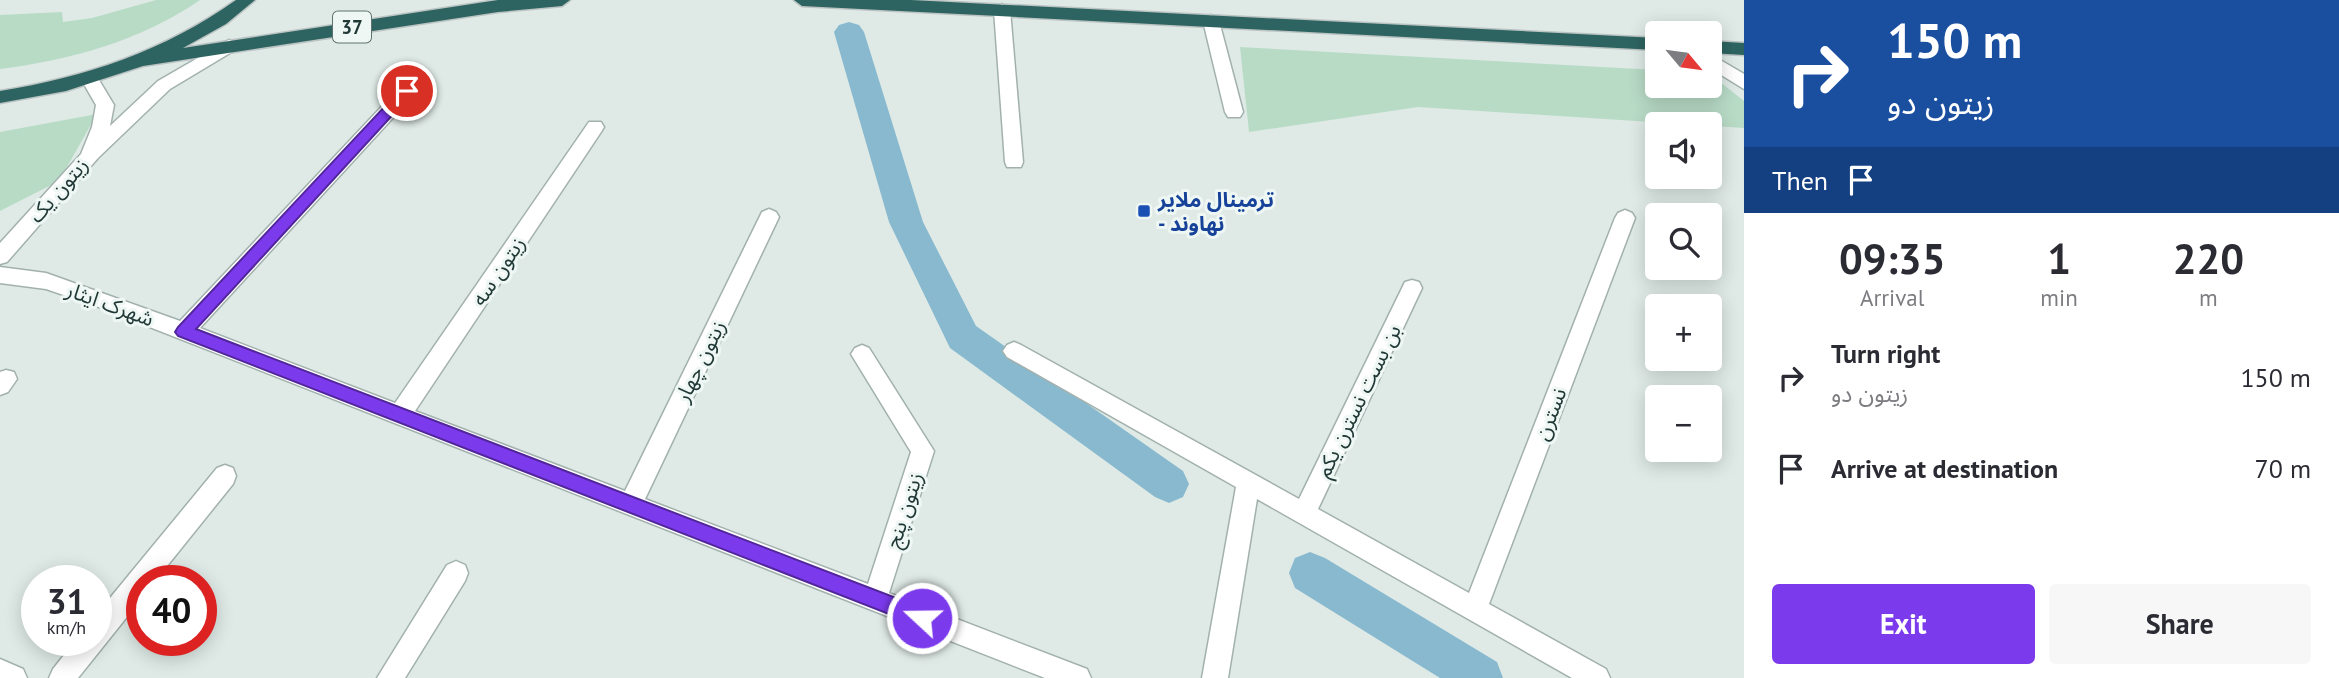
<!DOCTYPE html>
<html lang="en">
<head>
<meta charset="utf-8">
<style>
	body { margin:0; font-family:"PT Sans","Noto Sans Arabic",sans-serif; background:#f7f7f7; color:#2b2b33; height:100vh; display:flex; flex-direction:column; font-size:26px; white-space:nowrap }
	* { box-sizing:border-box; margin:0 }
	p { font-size:23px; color:#7c7c81 }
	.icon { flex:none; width:38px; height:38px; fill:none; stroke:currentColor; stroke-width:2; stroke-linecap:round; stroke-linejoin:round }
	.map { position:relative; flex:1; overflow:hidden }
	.sheet { display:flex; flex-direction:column; background:#fff; width:595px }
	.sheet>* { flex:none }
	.hud { background:#1a4fa0; color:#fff; overflow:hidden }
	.needle { width:46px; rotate:119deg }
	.tools { position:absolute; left:1645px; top:21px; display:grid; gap:14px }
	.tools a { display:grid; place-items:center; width:77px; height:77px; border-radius:7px; background:#fff; box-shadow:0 4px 18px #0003; font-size:35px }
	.speed { position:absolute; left:21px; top:565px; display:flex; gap:14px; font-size:35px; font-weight:700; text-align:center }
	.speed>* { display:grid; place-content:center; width:91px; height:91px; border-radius:50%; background:#fff; box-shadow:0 4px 18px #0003; line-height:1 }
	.speed small { font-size:18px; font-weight:400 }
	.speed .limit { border:10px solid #d22; background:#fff; color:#111 }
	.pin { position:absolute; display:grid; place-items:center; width:60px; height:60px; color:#fff; margin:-30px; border:4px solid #fff; border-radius:50%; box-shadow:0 2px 7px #0007 }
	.me { position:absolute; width:77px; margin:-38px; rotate:291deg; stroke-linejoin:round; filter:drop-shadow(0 0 5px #0008) }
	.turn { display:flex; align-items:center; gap:24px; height:147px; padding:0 28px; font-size:32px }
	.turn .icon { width:91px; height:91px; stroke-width:2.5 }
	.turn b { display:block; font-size:49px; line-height:60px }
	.then { display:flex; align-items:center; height:66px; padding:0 28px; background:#0003; gap:14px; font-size:26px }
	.eta { display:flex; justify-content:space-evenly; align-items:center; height:119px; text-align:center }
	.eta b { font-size:42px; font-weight:600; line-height:49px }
	.cta { display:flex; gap:14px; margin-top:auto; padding:14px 28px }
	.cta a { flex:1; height:80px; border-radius:7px; background:#7c3aed; color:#fff; font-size:28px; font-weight:600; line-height:80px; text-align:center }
	.cta a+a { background:#f7f7f7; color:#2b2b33 }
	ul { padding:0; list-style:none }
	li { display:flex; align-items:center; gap:21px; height:91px; padding:0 28px }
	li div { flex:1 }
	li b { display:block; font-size:26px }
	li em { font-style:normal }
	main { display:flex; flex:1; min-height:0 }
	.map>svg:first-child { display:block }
	.green { fill:#b8dbc6 }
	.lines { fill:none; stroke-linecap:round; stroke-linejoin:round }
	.canal { fill:#88b9ce; fill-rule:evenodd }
	.minor-casing { stroke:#a2b1ae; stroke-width:3 }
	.highway-casing { stroke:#bcc4c3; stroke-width:3 }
	.minor { fill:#fff; fill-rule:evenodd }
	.highway { fill:#2d6461; fill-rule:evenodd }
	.route { fill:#7c3aed; stroke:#51269a; stroke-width:2 }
	.transit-dot { fill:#1a4fb4; stroke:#eff7f4; stroke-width:2.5 }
	.labels { text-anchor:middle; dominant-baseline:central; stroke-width:6; stroke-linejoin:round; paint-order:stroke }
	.shield { fill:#eff7f4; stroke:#5f726f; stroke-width:2 }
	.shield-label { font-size:19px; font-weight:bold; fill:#213936 }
	.street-label { font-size:21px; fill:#213936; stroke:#eff7f4 }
	.transit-label { font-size:21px; font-weight:bold; fill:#164399; stroke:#eff7f4; text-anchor:start }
</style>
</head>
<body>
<main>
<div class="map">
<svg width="1744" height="678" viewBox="0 0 1744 678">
	<rect width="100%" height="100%" fill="#dfeae6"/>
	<path class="green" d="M 156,0 L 200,0 C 141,41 70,60 0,69 L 0,15 L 62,12 L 63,22 L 92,18 Z
		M 1240,47 L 1657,70 L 1657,86 L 1710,86 L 1710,74 L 1744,101 L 1744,128 L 1418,107 L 1249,132 Z
		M 97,114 L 59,181 L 0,211 L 0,132 Z"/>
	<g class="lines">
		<path class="canal" d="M 849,22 L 859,25 L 864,32 L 923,222 L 976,326 L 1183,471 L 1189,484 L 1183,497 L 1169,503 L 1155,497 L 950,348 L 889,222 L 834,32 L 839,25 Z
			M 1310,552 L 1325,558 L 1497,662 L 1503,678 L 1440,678 L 1295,588 L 1289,573 L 1295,558 Z"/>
		<g class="minor-casing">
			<path id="minor" d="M 1002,4 L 1010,10 L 1023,162 L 1021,167 L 1007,167 L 1005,162 L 994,10 Z
				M 1211,15 L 1219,21 L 1243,112 L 1240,117 L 1228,117 L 1225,112 L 1203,21 Z
				M 229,40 L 235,42 L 238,46 L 235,50 L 170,89 L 98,158 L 7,262 L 0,264 L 0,243 L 81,154 L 92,127 L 96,105 L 81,79 L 84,75 L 96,75 L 114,105 L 110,126 L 158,81 Z
				M 1710,54 L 1744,74 L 1744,89 L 1710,68 Z
				M 407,85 L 413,86 L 416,91 L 413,96 L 200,328 L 395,403 L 589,122 L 601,122 L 604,127 L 601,132 L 415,411 L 625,491 L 762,212 L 769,209 L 776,212 L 779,217 L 645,499 L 868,584 L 911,452 L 851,354 L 855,348 L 862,345 L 869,348 L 934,451 L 889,593 L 1087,669 L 1091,678 L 1045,678 L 96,306 L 46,289 L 0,283 L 0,267 L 46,273 L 180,321 L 401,86 Z
				M 1625,210 L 1632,213 L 1635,218 L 1489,604 L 1606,669 L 1610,678 L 1572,678 L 1257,499 L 1228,678 L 1202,678 L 1236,487 L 1007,357 L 1003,351 L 1007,345 L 1014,342 L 1021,345 L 1299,499 L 1405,282 L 1412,280 L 1419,282 L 1422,288 L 1318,509 L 1469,593 L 1615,218 L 1618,213 Z
				M 6,370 L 14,372 L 17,379 L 8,392 L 0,395 L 0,372 Z
				M 225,465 L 233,468 L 236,476 L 233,484 L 155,581 L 142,581 L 142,598 L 78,678 L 49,678 L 53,669 L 76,640 L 96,640 L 96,615 L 217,468 Z
				M 456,561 L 465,565 L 468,573 L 465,581 L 405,678 L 377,678 L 447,565 Z
				M 0,659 L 23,669 L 27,678 L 0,678 Z"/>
		</g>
		<g class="highway-casing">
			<path id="highway" d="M 236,0 L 255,0 L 226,24 L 183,48 L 498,0 L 570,0 L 562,6 L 498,12 L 143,66 L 66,91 L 0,103 L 0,91 C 86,77 164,51 236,0 Z
				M 794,0 L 911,0 L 1657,38 L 1657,50 L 802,6 Z
				M 1710,41 L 1744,43 L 1744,55 L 1710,53 Z"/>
		</g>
		<use href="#minor" class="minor"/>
		<use href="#highway" class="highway"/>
	</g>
	<path class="route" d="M 407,86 L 413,91 L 411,95 L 196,329 L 922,608 L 929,611 L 931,618 L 929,624 L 922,627 L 178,336 L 175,332 L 178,327 L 402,88 Z"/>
	<rect class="transit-dot" x="1137" y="204" width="14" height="14" rx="3.5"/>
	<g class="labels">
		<rect class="shield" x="333" y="11.5" width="38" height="31" rx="5"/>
		<g class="shield-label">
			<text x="352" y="27">37</text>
		</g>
		<g class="street-label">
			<text transform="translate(58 190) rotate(-49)">زیتون یک</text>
			<text transform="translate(498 271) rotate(-56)">زیتون سه</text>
			<text transform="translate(110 304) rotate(20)">شهرک ایثار</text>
			<text transform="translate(700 361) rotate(-64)">زیتون چهار</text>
			<text transform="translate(1358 401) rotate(-64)">بن بست نسترن یکم</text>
			<text transform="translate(1550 414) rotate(-69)">نسترن</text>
			<text transform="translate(904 510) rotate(-72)">زیتون پنج</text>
		</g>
		<g class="transit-label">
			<text x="1158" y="199">ترمینال ملایر<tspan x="1158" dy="24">- نهاوند</tspan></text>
		</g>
	</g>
</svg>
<div class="tools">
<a><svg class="needle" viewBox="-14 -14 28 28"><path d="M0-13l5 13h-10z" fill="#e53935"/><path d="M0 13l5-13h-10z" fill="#7c7c81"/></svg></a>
<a><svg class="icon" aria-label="sound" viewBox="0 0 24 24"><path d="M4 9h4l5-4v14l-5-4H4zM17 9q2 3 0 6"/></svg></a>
<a><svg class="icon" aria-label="search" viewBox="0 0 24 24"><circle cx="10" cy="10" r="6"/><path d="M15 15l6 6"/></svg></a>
<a>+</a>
<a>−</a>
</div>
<div class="speed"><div>31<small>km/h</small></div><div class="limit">40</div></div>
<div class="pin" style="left:407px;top:91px;background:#d93025"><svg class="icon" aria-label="arrive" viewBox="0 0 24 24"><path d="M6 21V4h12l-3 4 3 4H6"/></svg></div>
<svg class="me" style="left:922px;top:618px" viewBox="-20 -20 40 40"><circle r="17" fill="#7c3aed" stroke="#fff" stroke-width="3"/><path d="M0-11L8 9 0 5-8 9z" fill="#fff"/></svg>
</div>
<section class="sheet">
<div class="hud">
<div class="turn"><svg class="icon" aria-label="right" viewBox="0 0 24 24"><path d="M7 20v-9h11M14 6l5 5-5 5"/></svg><div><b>150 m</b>زیتون دو</div></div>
<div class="then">Then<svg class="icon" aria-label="arrive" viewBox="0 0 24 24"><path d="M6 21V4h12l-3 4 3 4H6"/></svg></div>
</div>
<div class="eta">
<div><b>09:35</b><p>Arrival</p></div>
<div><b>1</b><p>min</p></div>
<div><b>220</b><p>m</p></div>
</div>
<ul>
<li><svg class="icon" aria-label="right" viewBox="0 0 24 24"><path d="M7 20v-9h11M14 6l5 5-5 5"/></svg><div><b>Turn right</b><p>زیتون دو</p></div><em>150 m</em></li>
<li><svg class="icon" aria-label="arrive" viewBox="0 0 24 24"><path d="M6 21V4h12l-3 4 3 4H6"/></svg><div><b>Arrive at destination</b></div><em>70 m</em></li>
</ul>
<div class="cta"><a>Exit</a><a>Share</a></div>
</section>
</main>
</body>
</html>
